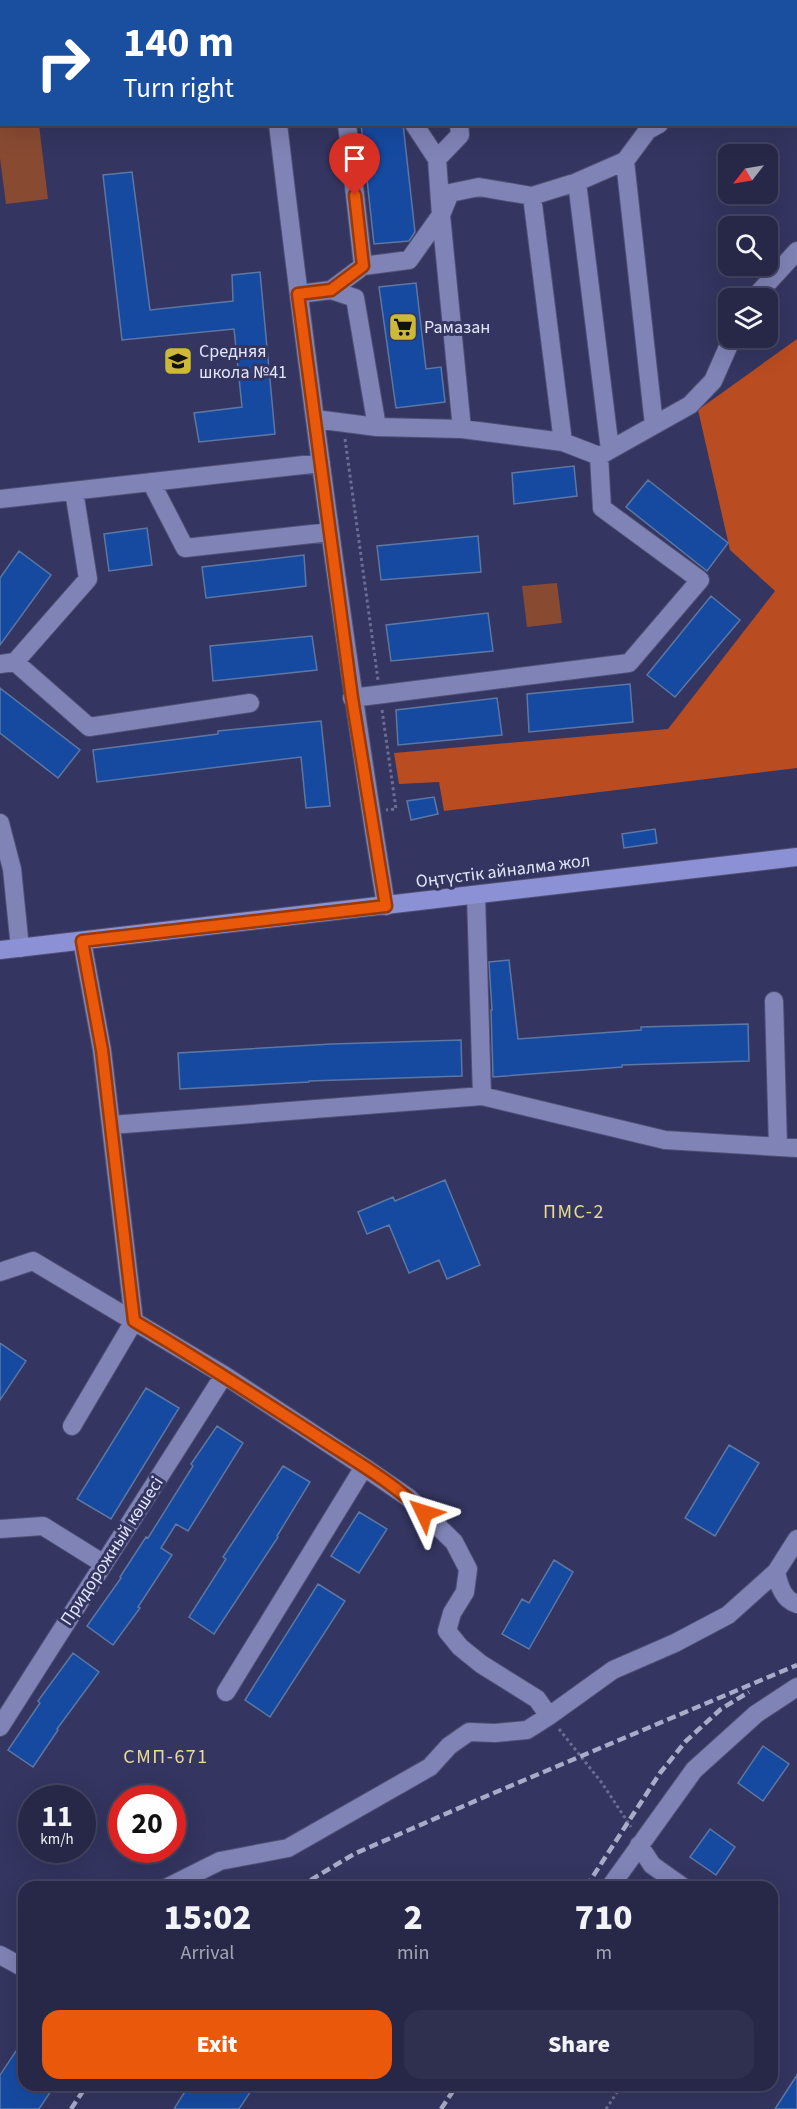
<!DOCTYPE html>
<html lang="en">
<head>
<meta charset="utf-8">
<style>
	body { margin:0; font-family:"Source Sans 3",sans-serif; background:#2f304f; color:#f1f3f6; height:100vh; display:flex; flex-direction:column; font-size:22px; white-space:nowrap }
	* { box-sizing:border-box; margin:0 }
	p { font-size:20px; color:#a4a6b4 }
	.icon { flex:none; width:33px; height:33px; fill:none; stroke:currentColor; stroke-width:2; stroke-linecap:round; stroke-linejoin:round }
	.map { position:relative; flex:1; overflow:hidden }
	.sheet { position:absolute; left:18px; top:1881px; width:760px; height:210px; display:flex; flex-direction:column; background:#272848; border-radius:18px; box-shadow:0 6px 24px #0002,0 0 0 2px #434460 }
	.sheet>* { flex:none }
	.banner { position:absolute; left:0px; top:0px; width:798px; height:126px; box-shadow:0 6px 24px #0002,0 0 0 2px #434460; background:#1a4fa0; color:#fff; overflow:hidden }
	.needle { width:39px; rotate:239deg }
	.tools { position:absolute; left:718px; top:144px; display:grid; gap:12px }
	.tools a { display:grid; place-items:center; width:60px; height:60px; border-radius:12px; background:#272848; box-shadow:0 6px 24px #0002,0 0 0 2px #434460; font-size:30px }
	.speed { position:absolute; left:18px; top:1785px; display:flex; gap:12px; font-size:30px; font-weight:700; text-align:center }
	.speed>* { display:grid; place-content:center; width:78px; height:78px; border-radius:50%; background:#272848; box-shadow:0 6px 24px #0002,0 0 0 2px #434460; line-height:1 }
	.speed small { font-size:15px; font-weight:400 }
	.speed .limit { border:9px solid #d22; background:#fff; color:#111 }
	.pin { position:absolute; display:grid; place-items:center; width:51px; height:51px; color:#fff; margin:-62px -26px; border-radius:50% 50% 50% 0; rotate:-45deg; box-shadow:0 0 6px #0007 }
	.pin .icon { rotate:45deg }
	.me { position:absolute; width:66px; margin:-33px; rotate:311deg; stroke-linejoin:round; filter:drop-shadow(0 0 4px #0008) }
	.turn { display:flex; align-items:center; gap:21px; height:126px; padding:0 24px; font-size:27px }
	.turn .icon { width:78px; height:78px; stroke-width:2.5 }
	.turn b { display:block; font-size:42px; line-height:51px }
	.eta { display:flex; justify-content:space-evenly; align-items:center; height:102px; text-align:center }
	.eta b { font-size:36px; font-weight:800; line-height:42px }
	.cta { display:flex; gap:12px; margin-top:auto; padding:12px 24px }
	.cta a { flex:1; height:69px; border-radius:18px; background:#ea580c; color:#fff; font-size:24px; font-weight:800; line-height:69px; text-align:center }
	.cta a+a { background:#2f304f; color:#f1f3f6 }
	.map>svg:first-child { display:block }
	.green { fill:#894a32 }
	.forest { fill:#b94c20 }
	.building { fill:#164aa1; stroke:#5d77a3; stroke-width:1.5 }
	.lines { fill:none; stroke-linecap:round; stroke-linejoin:round }
	.minor-casing { stroke:#505074; stroke-width:20 }
	.highway-casing { stroke:#505074; stroke-width:20 }
	.path { stroke:#6c6d92; stroke-width:3; stroke-dasharray:3 3; stroke-linecap:butt }
	.minor { stroke:#7f83b5; stroke-width:18 }
	.highway { stroke:#8c90d4; stroke-width:18 }
	.rail { stroke:#a9abc8; stroke-width:4.5; stroke-dasharray:9 4.5; stroke-linecap:butt }
	.route-casing { stroke:#983908; stroke-width:15 }
	.route { stroke:#ea580c; stroke-width:10 }
	.labels { text-anchor:middle; dominant-baseline:central; stroke-width:6; stroke-linejoin:round; paint-order:stroke }
	.poi-label { font-size:18px; fill:#e3e5fb; stroke:#343560; text-anchor:start }
	.street-label { font-size:18px; fill:#e3e5fb; stroke:#343560 }
	.neighbourhood-label { font-size:20px; letter-spacing:1.5px; fill:#e9dd8e; stroke:#343560 }
</style>
</head>
<body>
<div class="map">
<svg width="797" height="2109" viewBox="0 0 797 2109">
	<rect width="100%" height="100%" fill="#343560"/>
	<path class="green" d="M 8,124 L 39,125 L 48,199 L 6,204 L 0,158 L 0,125 Z
		M 557,583 L 562,623 L 527,627 L 522,586 Z"/>
	<path class="forest" d="M 797,339 L 797,768 L 444,811 L 439,782 L 399,784 L 394,753 L 668,729 L 775,591 L 730,550 L 698,410 Z"/>
	<path class="building" d="M 361,124 L 403,124 L 415,232 L 409,241 L 374,244 Z
		M 132,172 L 150,310 L 233,301 L 232,275 L 260,272 L 275,434 L 199,442 L 194,413 L 242,407 L 234,329 L 122,340 L 103,175 Z
		M 416,283 L 426,369 L 441,367 L 445,402 L 396,408 L 379,287 Z
		M 574,466 L 577,496 L 514,504 L 512,473 Z
		M 648,480 L 728,543 L 707,571 L 626,507 Z
		M 147,528 L 152,565 L 109,571 L 104,534 Z
		M 478,536 L 481,572 L 381,580 L 377,546 Z
		M 19,551 L 51,575 L 0,645 L 0,578 Z
		M 304,555 L 306,586 L 206,598 L 202,567 Z
		M 711,596 L 740,620 L 675,697 L 647,675 Z
		M 488,613 L 493,651 L 391,661 L 386,625 Z
		M 312,636 L 317,670 L 213,681 L 210,646 Z
		M 630,684 L 633,722 L 529,732 L 527,694 Z
		M 0,688 L 80,750 L 58,778 L 0,733 Z
		M 497,698 L 502,735 L 398,745 L 396,710 Z
		M 321,721 L 330,806 L 306,808 L 301,757 L 97,782 L 93,750 L 218,734 L 218,731 Z
		M 434,797 L 438,814 L 411,820 L 407,801 Z
		M 655,829 L 657,843 L 624,848 L 622,834 Z
		M 509,960 L 518,1039 L 641,1030 L 641,1027 L 748,1024 L 749,1061 L 622,1065 L 622,1067 L 493,1077 L 491,1010 L 492,1010 L 489,962 Z
		M 461,1040 L 462,1076 L 309,1081 L 309,1082 L 180,1089 L 178,1053 L 331,1044 Z
		M 445,1180 L 480,1265 L 447,1279 L 439,1260 L 409,1273 L 389,1225 L 367,1234 L 358,1212 L 393,1197 L 395,1201 Z
		M 0,1343 L 26,1361 L 0,1400 Z
		M 146,1388 L 179,1408 L 111,1519 L 77,1499 Z
		M 217,1426 L 243,1443 L 188,1531 L 176,1524 L 161,1548 L 172,1555 L 138,1607 L 140,1608 L 113,1645 L 87,1626 L 121,1578 L 120,1577 L 146,1537 L 148,1538 L 193,1466 L 191,1464 Z
		M 729,1445 L 759,1463 L 715,1536 L 685,1518 Z
		M 283,1466 L 310,1482 L 277,1536 L 278,1537 L 214,1634 L 189,1617 L 226,1559 L 223,1557 Z
		M 359,1512 L 387,1529 L 359,1573 L 331,1556 Z
		M 554,1560 L 573,1572 L 529,1649 L 502,1634 L 522,1599 L 529,1603 Z
		M 318,1584 L 345,1601 L 270,1717 L 245,1700 Z
		M 73,1653 L 99,1672 L 57,1729 L 58,1730 L 33,1767 L 8,1750 L 40,1703 L 38,1701 Z
		M 763,1746 L 789,1764 L 763,1801 L 738,1783 Z
		M 710,1829 L 735,1847 L 716,1875 L 690,1857 Z
		M 24,2039 L 24,2085 L 55,2085 L 39,2109 L 0,2109 L 0,2075 Z
		M 797,2075 L 797,2109 L 775,2109 Z
		M 189,2085 L 255,2085 L 239,2109 L 174,2109 Z"/>
	<g class="lines">
		<g class="minor-casing">
			<path id="minor" d="M 263,0 L 263,2
				M 500,0 L 500,2
				M 759,0 L 760,2
				M 278,124 C 309,386 344,646 386,906
				M 347,124 L 363,266
				M 414,124 L 437,159
				M 625,161 L 654,425
				M 577,182 L 610,450
				M 532,196 L 563,442
				M 331,290 L 363,266 L 409,260 L 441,215 L 437,159 L 460,135 L 459,124
				M 299,294 L 331,290 L 355,298 L 377,427
				M 754,298 L 797,251
				M 315,419 L 377,427 L 462,429 L 563,442 L 599,456 L 602,508 L 700,580 L 629,663 L 352,698
				M 462,429 L 441,215 L 450,193 L 479,187 L 532,196 L 577,182 L 625,161 L 648,130 L 659,124
				M 601,455 L 690,405 L 713,381 L 732,338
				M 151,482 L 185,548 L 330,532
				M 0,499 L 321,463
				M 15,662 L 88,579 L 74,491
				M 0,664 L 15,662 L 89,727 L 250,703
				M 0,823 L 12,869 L 20,948
				M 476,895 L 482,1096
				M 774,1001 L 778,1147
				M 111,1125 L 482,1096 L 665,1140 L 797,1148
				M 0,1272 L 33,1261 L 224,1375 L 364,1467 L 226,1692
				M 72,1426 L 134,1321 L 102,1050 L 82,941
				M 364,1467 L 409,1498 L 454,1542 L 468,1569 L 465,1592 L 452,1613 L 447,1631 L 460,1647 L 481,1664 L 537,1699 L 549,1716 L 613,1670 L 675,1643 L 728,1615 L 776,1572 L 797,1539
				M 0,1529 L 43,1526 L 104,1564
				M 776,1572 C 779,1585 783,1600 797,1604
				M 0,1727 L 224,1375
				M 639,1845 L 652,1865 L 683,1887
				M 168,1887 L 220,1861 L 288,1848 L 430,1767 L 449,1746 L 469,1732 L 495,1733 L 527,1730 L 549,1716
				M 610,1887 L 694,1770 L 756,1714 L 797,1687
				M 0,1955 L 24,1968"/>
		</g>
		<g class="highway-casing">
			<path id="highway" d="M 0,950 L 797,857"/>
		</g>
		<path class="path" d="M 345,439 L 378,680
			M 382,710 L 396,809 L 386,810
			M 559,1729 L 602,1783 L 631,1827
			M 606,2109 L 622,2085"/>
		<use href="#minor" class="minor"/>
		<use href="#highway" class="highway"/>
		<path class="rail" d="M 299,1887 L 354,1854 L 482,1798 L 797,1665
			M 586,1887 L 660,1773 L 686,1741 L 721,1709 L 749,1692
			M 71,2109 L 87,2085
			M 441,2109 L 457,2085"/>
	</g>
	<g class="lines">
		<g class="route-casing">
			<path id="route" d="M 355,195 L 363,266 L 331,290 L 298,294 L 352,698 L 386,906 L 82,941 L 102,1050 L 134,1321 C 197,1358 258,1398 320,1438 C 355,1461 394,1483 424,1513"/>
		</g>
		<use href="#route" class="route"/>
	</g>
	<defs>
		<g id="supermarket-square" transform="scale(1.5)"><rect x="-9" y="-9" width="18" height="18" rx="4" fill="#ccb938" stroke="#343560"/><path d="M-6-5.5h2.5l.6 2H6L4.5 2H-2.5L-4.4-4H-6ZM-1.5 3.2a1.3 1.3 0 1 0 .1 0ZM3 3.2a1.3 1.3 0 1 0 .1 0Z" fill="#111"/></g>
		<g id="school-square" transform="scale(1.5)"><rect x="-9" y="-9" width="18" height="18" rx="4" fill="#ccb938" stroke="#343560"/><path d="M0-5L7-2L0 1L-7-2ZM-4 1L0 2.5L4 1V4Q0 6-4 4Z" fill="#111"/></g>
	</defs>
	<g fill-rule="evenodd">
		<use href="#supermarket-square" x="403" y="327"/>
		<use href="#school-square" x="178" y="361"/>
	</g>
	<g class="labels">
		<g class="poi-label">
			<text x="424" y="327">Рамазан</text>
			<text x="199" y="351">Средняя<tspan x="199" dy="21">школа №41</tspan></text>
		</g>
		<g class="street-label">
			<text transform="translate(503 871) rotate(-7)">Оңтүстік айналма жол</text>
			<text transform="translate(112 1551) rotate(-57)">Придорожный көшесі</text>
		</g>
		<g class="neighbourhood-label">
			<text x="574" y="1212">ПМС-2</text>
			<text x="166" y="1757">СМП-671</text>
		</g>
	</g>
</svg>
<div class="tools">
<a><svg class="needle" viewBox="-14 -14 28 28"><path d="M0-13l5 13h-10z" fill="#e53935"/><path d="M0 13l5-13h-10z" fill="#a4a6b4"/></svg></a>
<a><svg class="icon" aria-label="search" viewBox="0 0 24 24"><circle cx="10" cy="10" r="6"/><path d="M15 15l6 6"/></svg></a>
<a><svg class="icon" aria-label="layers" viewBox="0 0 24 24"><path d="M12 4l9 5-9 5-9-5zM3 14l9 5 9-5"/></svg></a>
</div>
<div class="speed"><div>11<small>km/h</small></div><div class="limit">20</div></div>
<div class="pin" style="left:355px;top:195px;background:#d93025"><svg class="icon" aria-label="arrive" viewBox="0 0 24 24"><path d="M6 21V4h12l-3 4 3 4H6"/></svg></div>
<svg class="me" style="left:424px;top:1513px" viewBox="-20 -20 40 40"><path d="M0-17L14 15 0 8-14 15z" fill="#ea580c" stroke="#fff" stroke-width="4"/></svg>
<div class="banner">
<div class="turn"><svg class="icon" aria-label="right" viewBox="0 0 24 24"><path d="M7 20v-9h11M14 6l5 5-5 5"/></svg><div><b>140 m</b>Turn right</div></div>
</div>
<section class="sheet">
<div class="eta">
<div><b>15:02</b><p>Arrival</p></div>
<div><b>2</b><p>min</p></div>
<div><b>710</b><p>m</p></div>
</div>
<div class="cta"><a>Exit</a><a>Share</a></div>
</section>
</div>
</body>
</html>
